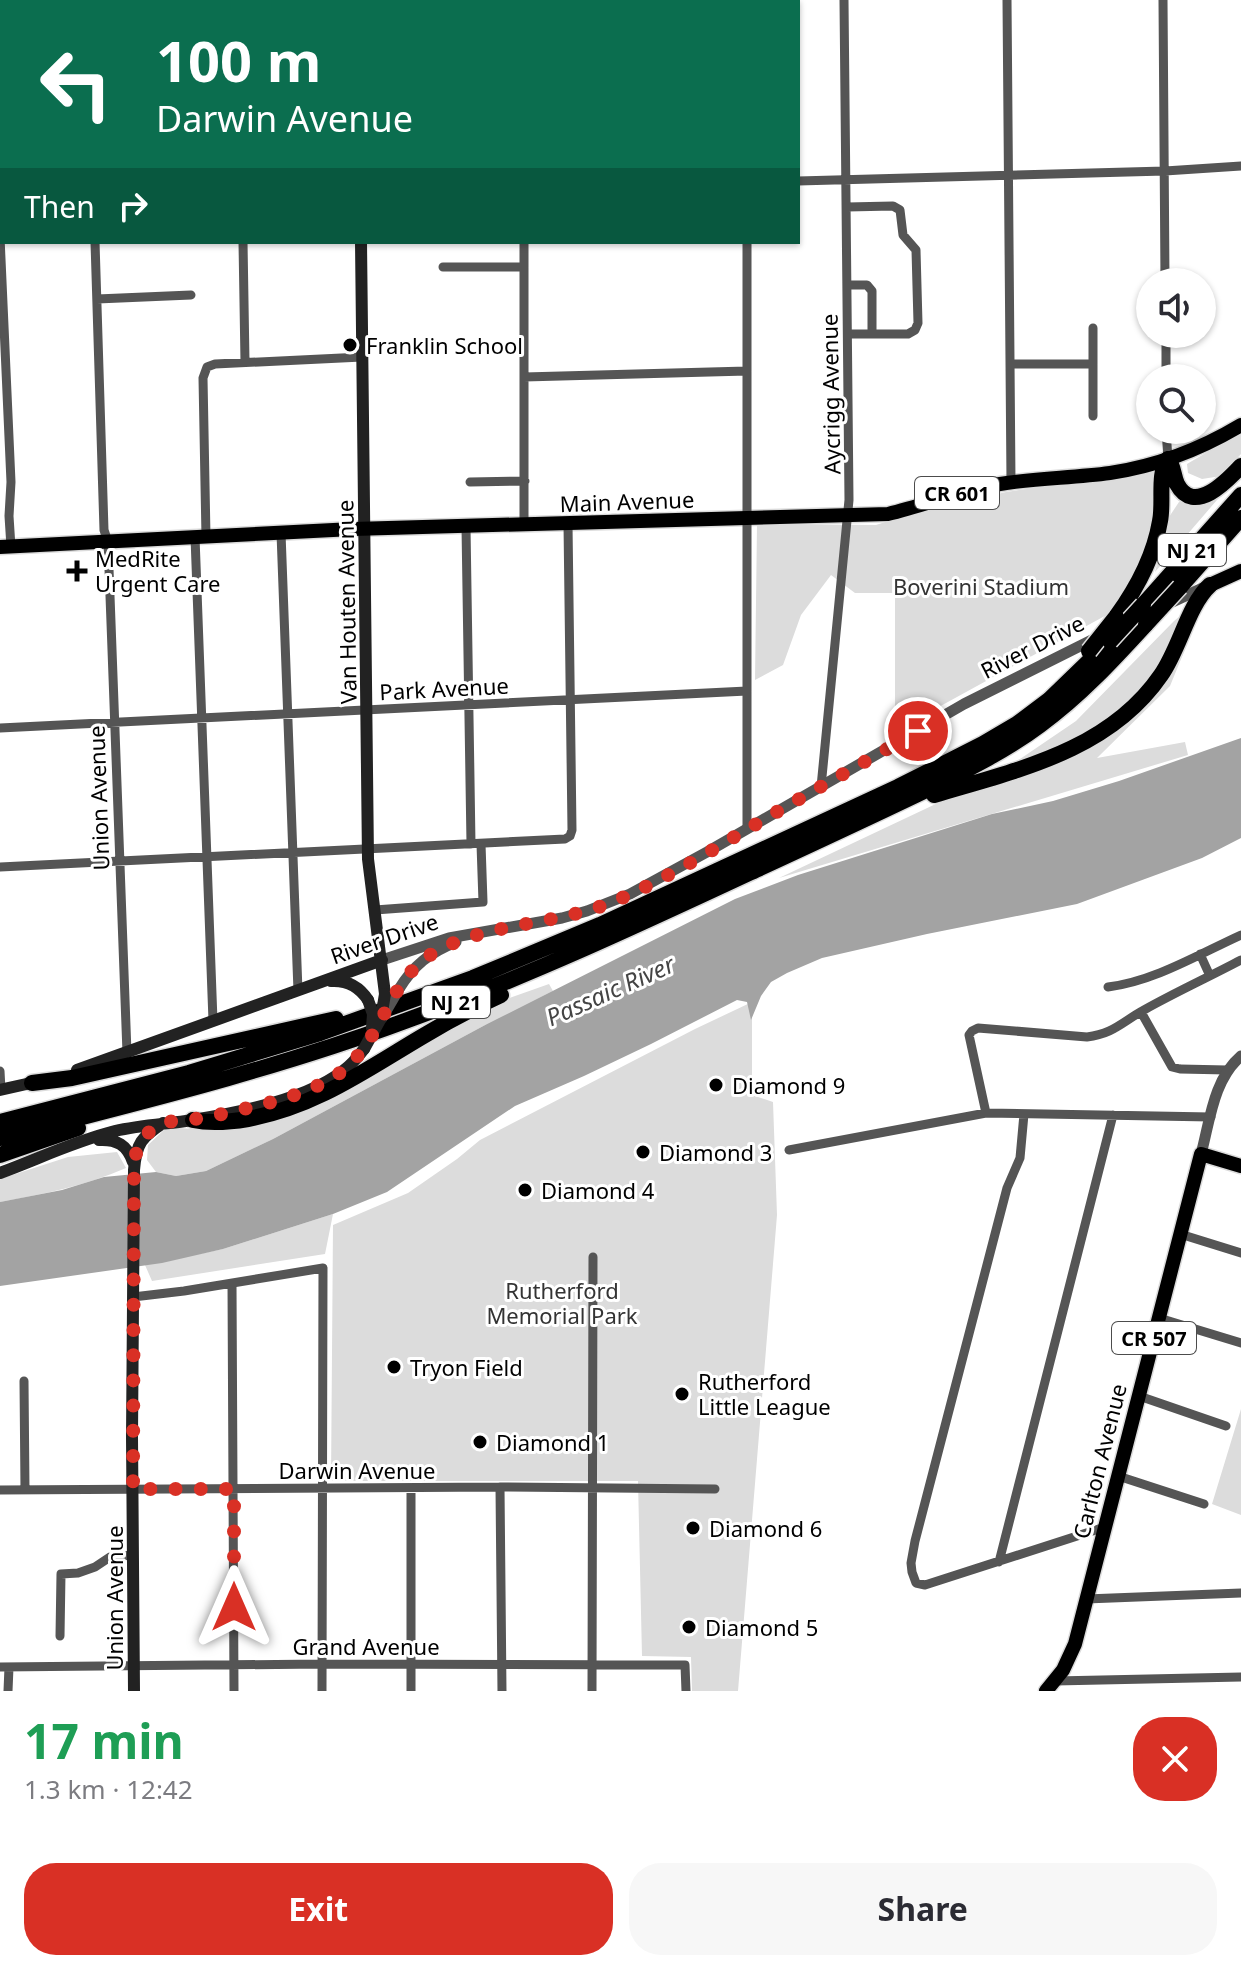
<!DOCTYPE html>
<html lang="en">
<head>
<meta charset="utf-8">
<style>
	body { margin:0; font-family:"Noto Sans",sans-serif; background:#f7f7f7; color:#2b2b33; height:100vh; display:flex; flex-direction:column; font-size:30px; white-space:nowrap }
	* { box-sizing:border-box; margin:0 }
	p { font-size:26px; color:#7c7c81 }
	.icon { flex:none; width:44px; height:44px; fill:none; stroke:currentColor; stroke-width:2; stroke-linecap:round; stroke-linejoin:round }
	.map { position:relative; height:1691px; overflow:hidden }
	.drawer { display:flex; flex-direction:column; background:#fff; flex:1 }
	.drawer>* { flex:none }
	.top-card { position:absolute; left:0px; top:0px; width:800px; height:244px; box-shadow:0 2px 6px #0004; background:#0b6e4f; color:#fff; overflow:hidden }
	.fabs { position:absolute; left:1136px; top:268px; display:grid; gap:16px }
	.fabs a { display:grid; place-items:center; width:80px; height:80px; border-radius:50%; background:#fff; box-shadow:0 2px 6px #0004; font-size:40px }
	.pin { position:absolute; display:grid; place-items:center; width:68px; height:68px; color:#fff; margin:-34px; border:4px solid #fff; border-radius:50%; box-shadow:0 2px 8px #0007 }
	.me { position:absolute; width:88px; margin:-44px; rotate:0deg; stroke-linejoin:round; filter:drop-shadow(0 0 6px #0008) }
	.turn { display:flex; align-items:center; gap:28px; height:168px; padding:0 24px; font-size:36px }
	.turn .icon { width:104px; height:104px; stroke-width:2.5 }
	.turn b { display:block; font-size:56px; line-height:68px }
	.then { display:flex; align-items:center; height:76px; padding:0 24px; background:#0003; gap:16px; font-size:30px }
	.round { display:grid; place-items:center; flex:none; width:84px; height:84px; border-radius:32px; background:#f7f7f7 }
	.overview { display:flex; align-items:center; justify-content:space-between; height:136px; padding:0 24px }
	h1 { font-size:48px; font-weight:700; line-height:60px; color:#1e9e55 }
	.button { display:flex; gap:16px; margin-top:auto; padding:16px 24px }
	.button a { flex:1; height:92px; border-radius:32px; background:#d93025; color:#fff; font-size:32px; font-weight:700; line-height:92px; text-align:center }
	.button a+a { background:#f7f7f7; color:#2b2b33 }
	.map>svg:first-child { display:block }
	.green { fill:#dcdcdc }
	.water { fill:#a3a3a3 }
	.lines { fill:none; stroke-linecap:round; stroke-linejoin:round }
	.primary-casing { stroke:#dbdbdb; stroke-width:17 }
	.motorway-casing { stroke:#dbdbdb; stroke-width:19 }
	.minor { stroke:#555; stroke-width:9 }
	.tertiary { stroke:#555; stroke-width:11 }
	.secondary { stroke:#222; stroke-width:12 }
	.primary { stroke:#000; stroke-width:14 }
	.motorway { stroke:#000; stroke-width:16 }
	.motorway-bridge-casing { stroke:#dbdbdb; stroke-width:19; stroke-linecap:butt }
	.tertiary-bridge { stroke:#555; stroke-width:11 }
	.secondary-bridge { stroke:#222; stroke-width:12 }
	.motorway-bridge { stroke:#000; stroke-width:16 }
	.route { stroke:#d93025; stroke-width:14; stroke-dasharray:0 25.2 }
	.poi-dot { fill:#000; stroke:#fff; stroke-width:3 }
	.labels { text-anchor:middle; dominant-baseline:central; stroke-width:6; stroke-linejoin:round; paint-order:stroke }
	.shield { fill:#fff; stroke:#4c4c4c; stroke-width:2 }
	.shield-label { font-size:20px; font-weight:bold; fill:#000 }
	.poi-label { font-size:22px; fill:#000; stroke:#fff; text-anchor:start }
	.street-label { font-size:22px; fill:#000; stroke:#fff }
	.park-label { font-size:22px; fill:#333; stroke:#fff }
	.water-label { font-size:24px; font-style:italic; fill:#444; stroke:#fff }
</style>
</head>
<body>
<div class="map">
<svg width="1241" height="1691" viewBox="0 0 1241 1691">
	<rect width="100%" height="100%" fill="#fff"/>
	<path class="green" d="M 1241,432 L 1241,454 L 1221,476 L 1202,479 L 1188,473 L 1187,464 Z
		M 1156,469 L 1160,505 L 1142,569 L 1112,612 L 895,731 L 895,593 L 855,593 L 831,575 L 801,615 L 783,665 L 755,680 L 757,524 L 876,525 L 910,514 L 1006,492 Z
		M 1223,493 L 1155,572 L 1169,517 L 1179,502 L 1200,502 Z
		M 1208,593 L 1170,686 L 1097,758 L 1185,742 L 1188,755 L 779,878 L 995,776 L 1076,721 L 1174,621 Z
		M 549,984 L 553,991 L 487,1024 L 273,1139 L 206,1171 L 176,1176 L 156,1172 L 147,1160 L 148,1145 L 167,1127 L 193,1129 L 232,1127 L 498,1002 Z
		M 752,1002 L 752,1095 L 773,1102 L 777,1215 L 738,1691 L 692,1691 L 691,1657 L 642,1656 L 638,1481 L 331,1481 L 333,1225 L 408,1193 L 457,1159 L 480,1140 L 695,1029 Z
		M 117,1152 L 126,1168 C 85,1186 44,1194 0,1202 L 0,1179 L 68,1157 Z
		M 333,1214 L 325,1254 L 152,1281 L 145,1265 L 223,1249 Z
		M 1241,1409 L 1241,1515 L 1212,1504 Z"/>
	<path class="water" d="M 1241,738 L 1241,838 L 1202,858 L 1077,904 L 927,934 L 822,958 L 787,973 L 771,982 L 761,996 L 751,1020 L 747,1002 L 737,1000 L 651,1044 L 584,1076 L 515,1106 L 387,1192 L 333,1214 L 223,1249 L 162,1263 L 0,1286 L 0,1202 L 62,1190 L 104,1177 L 156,1172 L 176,1176 L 206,1171 L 273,1139 L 487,1024 L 735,899 L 798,875 L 992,814 L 1053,801 L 1119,781 Z"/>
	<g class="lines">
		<g class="primary-casing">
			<path id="primary" d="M 0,547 L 353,529 L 888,514 C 926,505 962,490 1000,484 C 1036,478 1073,478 1110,473 C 1156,466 1201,449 1241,425
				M 1210,585 L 1241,571
				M 1046,1691 L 1063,1670 L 1075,1644 L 1201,1154 L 1241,1166"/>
		</g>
		<g class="motorway-casing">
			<path id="motorway" d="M 1168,459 C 1174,467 1173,475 1177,484 C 1194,516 1227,481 1241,466
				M 1180,587 L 1241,518
				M 1143,605 L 1241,495
				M 1116,617 C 1137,588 1154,557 1160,521 C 1164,502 1157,474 1168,459
				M 934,795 C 1017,770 1109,751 1161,675 C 1180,648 1188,605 1210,585
				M 32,1083 L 72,1078 L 336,1019
				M 193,1120 C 212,1124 230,1122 248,1119 C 317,1106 367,1069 425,1035 C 450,1020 475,1007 501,995
				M 0,1122 L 189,1073 L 320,1033 L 473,978 L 600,925 L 898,787 L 983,744 L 1017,724 L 1049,700 L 1110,641
				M 0,1138 C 136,1103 273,1070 405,1021 C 527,977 644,922 762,867 C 816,842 870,817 924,791 C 964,771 1004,752 1040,725 C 1080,696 1113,660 1146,624
				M 0,1155 L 78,1128"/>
		</g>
		<path class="minor" d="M 521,0 L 521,2
			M 678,0 L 678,2
			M 1007,0 L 1011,482
			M 1163,0 L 1165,282
			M 798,181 L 1165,171 L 1241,166
			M 0,199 L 2,199
			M 847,207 L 893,206 L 900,210 L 903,235 L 916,250 L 918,323 L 915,330 L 908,334 L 848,334
			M 0,237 L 11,482 L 9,516 L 11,547
			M 95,242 L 104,530 L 108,542 L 127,1053
			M 243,242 L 245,362
			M 524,242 L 524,525
			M 443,267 L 524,267
			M 847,285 L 867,285 L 872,291 L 872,334
			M 97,299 L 191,295
			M 1166,334 L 1166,378
			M 1011,364 L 1093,364
			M 524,377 L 747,371
			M 1093,416 L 1093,328
			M 1166,430 L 1168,459
			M 470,482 L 525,481
			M 466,527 L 471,844
			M 281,533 L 298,991
			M 195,537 L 213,1021
			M 206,537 L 203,378 L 207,367 L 215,364 L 362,357
			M 0,728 L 747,691
			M 821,787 L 849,500 L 844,0
			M 747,829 L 747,242
			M 0,867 L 565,839 L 570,836 L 572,830 L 568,524
			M 375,910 L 483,902 L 481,844
			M 1200,954 L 1210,976
			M 1108,987 C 1155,981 1199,954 1241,935
			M 1141,1012 L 1172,1067 L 1180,1069 L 1227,1070
			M 0,1071 L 1,1090
			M 986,1113 L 969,1035 L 972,1031 L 978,1028 L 1087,1037 C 1113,1034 1122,1022 1144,1010 C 1176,992 1209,977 1241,960
			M 1024,1114 L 1020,1158 L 1007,1188 L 915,1541 L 911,1563 L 912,1572 L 916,1583 L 925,1585 L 1105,1527
			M 789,1150 L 986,1113 L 1211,1117
			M 1180,1234 L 1241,1253
			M 232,1283 L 234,1691
			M 133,1297 L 184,1291 L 323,1268 L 322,1691
			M 1159,1318 L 1241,1343
			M 24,1381 L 25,1490
			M 1139,1396 L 1226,1426
			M 1118,1476 L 1204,1504
			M 500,1487 L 502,1691
			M 411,1488 L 411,1691
			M 0,1490 L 500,1487 L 715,1489
			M 999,1562 L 1113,1115
			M 1086,1599 L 1241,1593
			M 60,1636 L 61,1574 L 78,1573 L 95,1567 L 110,1557 L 133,1555
			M 0,1667 L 322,1664 L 685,1665 L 686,1691
			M 1055,1681 L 1241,1677
			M 8,1691 L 9,1667
			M 592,1691 L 593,1257"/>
		<path class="tertiary" d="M 642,2 L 666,0
			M 0,58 L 2,58
			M 1168,604 L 1207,586
			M 382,960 L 449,938 L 562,918 L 587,911 L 630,894 L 707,852 L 964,704 L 1098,637
			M 399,989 C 413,966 430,952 456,942
			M 1201,1154 C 1210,1121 1213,1080 1241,1056"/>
		<path class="secondary" d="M 358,0 L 358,2
			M 361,242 L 368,859 L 385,994
			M 331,981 C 347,980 359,986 368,1000
			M 77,1070 L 382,960
			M 0,1090 L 40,1081
			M 99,1140 C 117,1139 127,1145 133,1162
			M 0,1173 C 38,1159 75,1141 115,1131 C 141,1125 167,1124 193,1120 C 238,1113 307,1099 343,1071 C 351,1065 358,1057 364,1049
			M 134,1691 L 132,1437 L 134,1170 C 136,1143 142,1137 163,1123"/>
		<use href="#primary" class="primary"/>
		<use href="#motorway" class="motorway"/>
		<g class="motorway-bridge-casing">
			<path id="motorway-bridge" d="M 1146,624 L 1180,587
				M 1110,641 L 1143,605
				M 1089,651 L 1116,617"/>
		</g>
		<path class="tertiary-bridge" d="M 382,1018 L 399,989"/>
		<path class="secondary-bridge" d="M 368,1000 L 373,1014 L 372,1028
			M 364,1049 L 381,1018 L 385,994"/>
		<use href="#motorway-bridge" class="motorway-bridge"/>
	</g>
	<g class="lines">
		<path class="route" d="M 234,1607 L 234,1489 L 133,1489 L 134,1170 C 135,1158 136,1145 145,1136 C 150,1131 158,1125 165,1123 C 174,1120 185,1121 195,1119 C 217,1116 239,1110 260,1105 C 282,1100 303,1093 323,1083 C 384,1054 382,982 435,952 C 487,923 554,925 610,903 C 666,880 718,846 770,816 C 819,787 869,760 918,731"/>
	</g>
	<g class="poi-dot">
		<circle cx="350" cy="345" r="8"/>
		<path d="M73 559h8v8h8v8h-8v8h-8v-8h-8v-8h8z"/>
		<circle cx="716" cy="1085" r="8"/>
		<circle cx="643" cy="1152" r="8"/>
		<circle cx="525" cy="1190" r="8"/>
		<circle cx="394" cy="1367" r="8"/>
		<circle cx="682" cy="1394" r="8"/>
		<circle cx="480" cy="1442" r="8"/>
		<circle cx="693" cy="1528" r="8"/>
		<circle cx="689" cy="1627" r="8"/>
	</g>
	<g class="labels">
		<g class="shield">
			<rect x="915" y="477" width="84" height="32" rx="6"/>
			<rect x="1158" y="534" width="68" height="32" rx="6"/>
			<rect x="422" y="986" width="68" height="32" rx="6"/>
			<rect x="1112" y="1322" width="84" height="32" rx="6"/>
		</g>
		<g class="shield-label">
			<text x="957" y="493">CR 601</text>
			<text x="1192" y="550">NJ 21</text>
			<text x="456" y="1002">NJ 21</text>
			<text x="1154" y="1338">CR 507</text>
		</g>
		<g class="poi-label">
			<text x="366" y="345">Franklin School</text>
			<text x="95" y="558">MedRite<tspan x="95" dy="25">Urgent Care</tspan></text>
			<text x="732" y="1085">Diamond 9</text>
			<text x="659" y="1152">Diamond 3</text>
			<text x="541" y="1190">Diamond 4</text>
			<text x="410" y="1367">Tryon Field</text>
			<text x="698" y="1381">Rutherford<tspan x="698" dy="25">Little League</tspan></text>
			<text x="496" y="1442">Diamond 1</text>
			<text x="709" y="1528">Diamond 6</text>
			<text x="705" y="1627">Diamond 5</text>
		</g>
		<g class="street-label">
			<text transform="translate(830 394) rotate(-91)">Aycrigg Avenue</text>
			<text transform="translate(627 501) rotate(-2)">Main Avenue</text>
			<text transform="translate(346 602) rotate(-91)">Van Houten Avenue</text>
			<text transform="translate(1032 646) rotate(-27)">River Drive</text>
			<text transform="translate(444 688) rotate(-3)">Park Avenue</text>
			<text transform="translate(98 798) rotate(-92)">Union Avenue</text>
			<text transform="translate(384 938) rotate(-19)">River Drive</text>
			<text transform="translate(1099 1461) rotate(-76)">Carlton Avenue</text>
			<text x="357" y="1470">Darwin Avenue</text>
			<text transform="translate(114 1598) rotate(-90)">Union Avenue</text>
			<text x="366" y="1646">Grand Avenue</text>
		</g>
		<g class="park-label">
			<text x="981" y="586">Boverini Stadium</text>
			<text x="562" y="1290">Rutherford<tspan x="562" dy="25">Memorial Park</tspan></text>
		</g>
		<g class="water-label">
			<text transform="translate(610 990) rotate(-24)">Passaic River</text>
		</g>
	</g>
</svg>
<div class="fabs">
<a><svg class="icon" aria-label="sound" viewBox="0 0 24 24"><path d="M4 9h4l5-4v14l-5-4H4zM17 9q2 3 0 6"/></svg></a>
<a><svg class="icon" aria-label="search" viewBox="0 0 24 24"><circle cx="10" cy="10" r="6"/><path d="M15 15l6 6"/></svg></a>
</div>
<div class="pin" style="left:918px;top:731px;background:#d93025"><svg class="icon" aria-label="arrive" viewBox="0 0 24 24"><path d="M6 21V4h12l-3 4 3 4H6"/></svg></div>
<svg class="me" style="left:234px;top:1607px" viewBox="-20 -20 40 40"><path d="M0-17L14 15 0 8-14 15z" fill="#d93025" stroke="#fff" stroke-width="4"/></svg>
<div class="top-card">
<div class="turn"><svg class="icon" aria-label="left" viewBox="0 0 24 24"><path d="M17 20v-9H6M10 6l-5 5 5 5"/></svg><div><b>100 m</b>Darwin Avenue</div></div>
<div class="then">Then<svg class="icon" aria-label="right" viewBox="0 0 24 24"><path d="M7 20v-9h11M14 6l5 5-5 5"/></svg></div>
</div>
</div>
<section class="drawer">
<div class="overview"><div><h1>17 min</h1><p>1.3 km · 12:42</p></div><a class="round" style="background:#d93025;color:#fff"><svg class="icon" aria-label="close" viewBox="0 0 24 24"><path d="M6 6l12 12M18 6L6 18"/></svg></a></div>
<div class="button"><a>Exit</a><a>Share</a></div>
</section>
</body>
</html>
